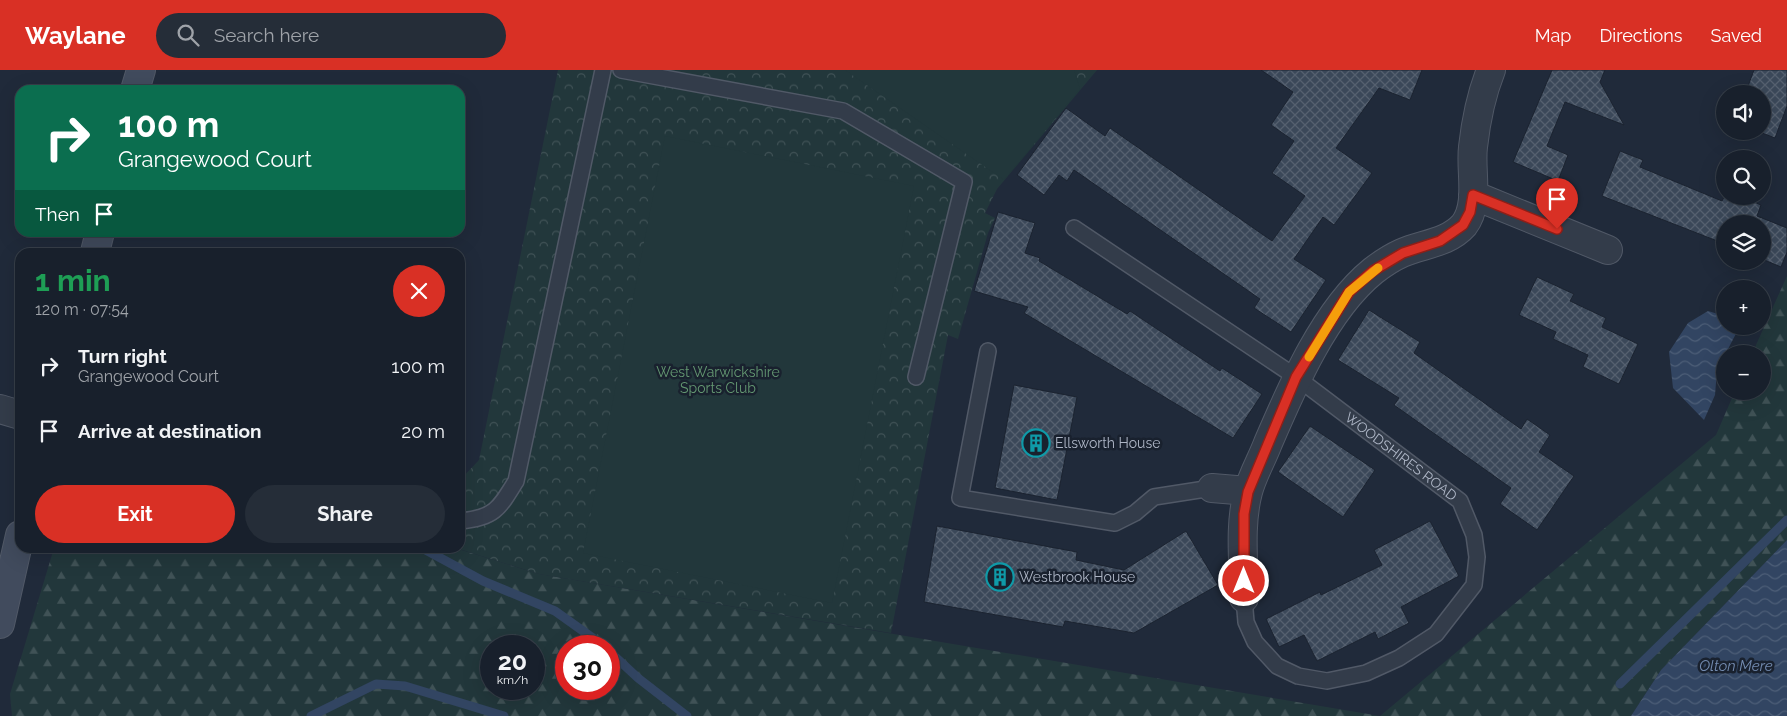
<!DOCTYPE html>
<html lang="en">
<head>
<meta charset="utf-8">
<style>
	body { margin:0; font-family:Raleway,sans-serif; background:#252d38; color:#f1f3f6; height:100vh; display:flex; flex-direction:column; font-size:19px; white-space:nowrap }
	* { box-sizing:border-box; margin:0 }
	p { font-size:16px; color:#9fa3a9 }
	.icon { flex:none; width:28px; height:28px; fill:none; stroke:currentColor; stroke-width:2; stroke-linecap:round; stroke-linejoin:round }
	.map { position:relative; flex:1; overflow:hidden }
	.drawer { position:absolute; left:15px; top:178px; width:450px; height:305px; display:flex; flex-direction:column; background:#18202c; border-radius:15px; box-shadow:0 5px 20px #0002,0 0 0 1px #363e48 }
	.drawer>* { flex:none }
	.hud { position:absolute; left:15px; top:15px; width:450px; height:152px; border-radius:15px; box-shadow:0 5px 20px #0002,0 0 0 1px #363e48; background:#0b6e4f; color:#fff; overflow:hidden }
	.fabs { position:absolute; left:1716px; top:15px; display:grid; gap:10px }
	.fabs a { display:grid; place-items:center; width:55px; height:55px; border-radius:50%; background:#18202c; box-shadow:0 5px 20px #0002,0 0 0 1px #363e48; font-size:25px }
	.speed { position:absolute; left:480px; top:565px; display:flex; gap:10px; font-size:25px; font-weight:700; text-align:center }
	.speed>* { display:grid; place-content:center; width:65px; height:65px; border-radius:50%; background:#18202c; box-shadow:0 5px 20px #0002,0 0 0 1px #363e48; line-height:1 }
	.speed small { font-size:12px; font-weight:400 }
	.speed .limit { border:8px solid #d22; background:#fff; color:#111 }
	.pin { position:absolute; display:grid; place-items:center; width:42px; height:42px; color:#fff; margin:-51px -21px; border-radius:50% 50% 50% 0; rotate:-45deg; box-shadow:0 0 5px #0007 }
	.pin .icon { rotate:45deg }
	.me { position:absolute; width:55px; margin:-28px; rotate:0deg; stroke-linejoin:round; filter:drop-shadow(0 0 4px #0008) }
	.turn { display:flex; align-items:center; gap:18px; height:105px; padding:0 20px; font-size:22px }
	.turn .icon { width:65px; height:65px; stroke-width:2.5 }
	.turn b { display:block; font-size:35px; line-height:42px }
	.then { display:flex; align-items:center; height:48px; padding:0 20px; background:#0003; gap:10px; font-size:19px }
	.round { display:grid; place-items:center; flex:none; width:52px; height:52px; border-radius:26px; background:#252d38 }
	.overview { display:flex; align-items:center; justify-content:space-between; height:85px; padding:0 20px }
	h1 { font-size:30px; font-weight:700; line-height:38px; color:#1e9e55 }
	.primary-button { display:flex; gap:10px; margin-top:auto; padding:10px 20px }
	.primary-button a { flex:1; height:58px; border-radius:30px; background:#d93025; color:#fff; font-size:20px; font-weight:700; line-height:58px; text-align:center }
	.primary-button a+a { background:#252d38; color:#f1f3f6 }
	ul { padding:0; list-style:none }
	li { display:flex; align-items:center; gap:15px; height:65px; padding:0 20px }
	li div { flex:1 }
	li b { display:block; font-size:19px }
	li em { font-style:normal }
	header { display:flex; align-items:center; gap:30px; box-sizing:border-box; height:70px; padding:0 25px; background:#d93025; color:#fff }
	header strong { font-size:24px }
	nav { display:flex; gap:28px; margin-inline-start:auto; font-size:18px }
	.search { width:350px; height:45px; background:#252d38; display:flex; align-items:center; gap:12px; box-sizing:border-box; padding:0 18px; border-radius:28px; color:#9fa3a9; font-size:19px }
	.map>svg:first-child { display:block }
	.forest { fill:url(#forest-firs); fill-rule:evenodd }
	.park { fill:url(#park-crowns) }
	.garden { fill:#22373b }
	.water { fill:url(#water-waves) }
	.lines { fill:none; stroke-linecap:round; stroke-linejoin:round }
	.stream { stroke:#324562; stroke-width:9 }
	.building { fill:url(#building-cross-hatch); stroke:#1b2330 }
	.lane-casing { stroke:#515967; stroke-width:18 }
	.street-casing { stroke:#515967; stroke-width:30 }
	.secondary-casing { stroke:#515967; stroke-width:30 }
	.lane { stroke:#333c4a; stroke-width:15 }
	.street { stroke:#333c4a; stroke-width:28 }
	.secondary { stroke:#414b5d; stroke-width:28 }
	.route-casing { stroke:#8d1f18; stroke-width:12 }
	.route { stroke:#d93025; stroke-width:9 }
	.slow { stroke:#f59e0b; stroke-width:9 }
	.labels { text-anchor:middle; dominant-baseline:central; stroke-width:5; stroke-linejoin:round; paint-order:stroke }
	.park-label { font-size:14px; fill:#649872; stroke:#19212e }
	.poi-label { font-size:14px; fill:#aeb6c6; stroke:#19212e; text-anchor:start }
	.street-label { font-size:14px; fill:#aeb6c6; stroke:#19212e }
	.water-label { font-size:15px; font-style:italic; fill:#748cb1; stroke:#19212e }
</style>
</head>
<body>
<header>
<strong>Waylane</strong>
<div class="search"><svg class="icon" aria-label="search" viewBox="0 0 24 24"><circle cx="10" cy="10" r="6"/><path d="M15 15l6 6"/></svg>Search here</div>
<nav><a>Map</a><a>Directions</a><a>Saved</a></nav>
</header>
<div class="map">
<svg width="1787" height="646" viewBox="0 0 1787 646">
	<defs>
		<pattern id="forest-firs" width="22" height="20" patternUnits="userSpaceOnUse" patternTransform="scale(1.25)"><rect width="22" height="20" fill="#22373b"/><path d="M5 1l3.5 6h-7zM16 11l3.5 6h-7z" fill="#405256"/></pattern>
		<pattern id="park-crowns" width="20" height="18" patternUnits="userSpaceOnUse" patternTransform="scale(1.25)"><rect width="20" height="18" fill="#22373b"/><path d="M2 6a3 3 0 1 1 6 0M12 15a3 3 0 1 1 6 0" fill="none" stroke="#405256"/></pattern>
		<pattern id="water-waves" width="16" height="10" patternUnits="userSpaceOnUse" patternTransform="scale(1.25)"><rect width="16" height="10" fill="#324562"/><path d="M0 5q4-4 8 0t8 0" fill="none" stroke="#4d5e77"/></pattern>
		<pattern id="building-cross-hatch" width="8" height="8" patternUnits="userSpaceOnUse" patternTransform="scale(1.25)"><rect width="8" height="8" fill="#3b4859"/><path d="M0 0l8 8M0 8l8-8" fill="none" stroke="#55606f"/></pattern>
	</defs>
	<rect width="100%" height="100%" fill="#202a3a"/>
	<path class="forest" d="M 1787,206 L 1787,470 L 1661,600 L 1631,646 L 1380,646 L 1716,365 L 1735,321 L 1762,321 L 1762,284 L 1752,284 Z
		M 54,478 L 455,478 L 539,504 L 1380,646 L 12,646 L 10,624 ZM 491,576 L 534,576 L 534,619 L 491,619 ZM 566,576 L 609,576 L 609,619 L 566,619 Z"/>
	<path class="park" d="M 558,0 L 1097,0 L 997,119 L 985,143 L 995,148 L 988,163 L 958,269 L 948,265 L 891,563 L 539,504 L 456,478 L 460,478 L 460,410 L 479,390 Z"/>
	<path class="garden" d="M 845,0 L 1074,0 L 1080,19 L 1004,110 Z
		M 665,66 L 914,116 L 832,533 L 583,483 Z"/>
	<path class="water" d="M 1708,241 L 1725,246 L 1725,256 L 1740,256 L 1717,300 L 1715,325 L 1704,350 L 1673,318 L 1669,282 L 1688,253 Z
		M 1787,470 L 1787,646 L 1631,646 L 1661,600 Z"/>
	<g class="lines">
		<path class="stream" d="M 422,478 L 483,511 L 555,541 L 604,576
			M 609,581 L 638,608 L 687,646
			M 1620,614 L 1787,450
			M 311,646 L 376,614 L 405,616 L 504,646"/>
	</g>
	<path class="building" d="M 1261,0 L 1422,0 L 1410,30 L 1379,18 L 1336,78 L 1372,103 L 1334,155 L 1323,147 L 1294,189 L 1326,210 L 1291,262 L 1254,238 L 1260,229 L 1074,100 L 1067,111 L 1059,105 L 1044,125 L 1017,105 L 1066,38 L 1105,66 L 1110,58 L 1272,171 L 1305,126 L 1272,103 L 1294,71 L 1271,55 L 1293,22 Z
		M 1552,0 L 1605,0 L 1600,12 L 1624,55 L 1565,32 L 1547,76 L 1568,85 L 1558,111 L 1513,92 Z
		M 1754,0 L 1787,0 L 1787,36 L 1775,68 L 1757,61 L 1762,61 L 1762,24 L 1745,24 Z
		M 1620,81 L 1643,90 L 1640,97 L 1722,131 L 1725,125 L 1740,126 L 1761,135 L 1757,146 L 1787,158 L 1787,182 L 1781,197 L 1762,189 L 1762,154 L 1725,154 L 1725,174 L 1602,126 Z
		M 998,142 L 1035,153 L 1025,183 L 1040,188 L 1039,191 L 1127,244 L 1130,241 L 1220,301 L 1222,298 L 1262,324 L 1233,368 L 1024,243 L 1028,237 L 974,221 Z
		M 1537,207 L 1574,224 L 1570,231 L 1606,248 L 1602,257 L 1638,274 L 1619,314 L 1583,297 L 1588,285 L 1553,269 L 1556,262 L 1519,245 Z
		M 1369,240 L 1420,272 L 1414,283 L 1521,359 L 1527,349 L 1550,365 L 1539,382 L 1574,406 L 1537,460 L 1500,434 L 1511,418 L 1394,335 L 1399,328 L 1338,290 Z
		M 1014,315 L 1077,327 L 1057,430 L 995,418 Z
		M 1310,356 L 1375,400 L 1343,447 L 1278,402 Z
		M 1430,451 L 1459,506 L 1401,537 L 1409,553 L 1378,569 L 1375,562 L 1317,591 L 1304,565 L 1279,577 L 1266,549 L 1320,522 L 1321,525 L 1382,495 L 1374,480 Z
		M 937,456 L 1077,482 L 1076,490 L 1124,500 L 1186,461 L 1218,515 L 1134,563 L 1065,551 L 1063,557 L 924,532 Z"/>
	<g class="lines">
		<g class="lane-casing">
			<g id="lane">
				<path d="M 621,0 L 843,41 L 964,112 L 916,307"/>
				<path id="s1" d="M 1074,158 L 1296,307 L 1460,431 L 1474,465 L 1477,487 L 1474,515 L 1436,564 L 1399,588 L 1366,603 L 1327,611 L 1298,606 L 1277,596 L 1255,572 L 1246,552 L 1244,528"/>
				<path d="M 988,281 L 960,428 L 1115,453 L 1135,443 L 1154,427 L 1212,418"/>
				<path d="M 460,451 C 494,448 499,439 516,411 L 603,0"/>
			</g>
		</g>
		<g class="street-casing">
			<path id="street" d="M 1473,125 L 1608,180
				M 0,339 L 20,345
				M 1212,418 L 1248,421
				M 1244,528 C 1244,494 1239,456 1248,422 C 1252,406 1262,389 1268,373 C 1292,317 1325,240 1373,201 C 1382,194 1393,187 1402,183 C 1423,174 1448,173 1464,155 C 1480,134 1470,101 1473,77 C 1476,50 1481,25 1491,0"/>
		</g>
		<g class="secondary-casing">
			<path id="secondary" d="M 135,20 L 141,0
				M 95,182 L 100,162
				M 0,554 L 20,465"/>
		</g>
		<use href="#lane" class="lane"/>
		<use href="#street" class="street"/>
		<use href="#secondary" class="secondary"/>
	</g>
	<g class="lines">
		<g class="route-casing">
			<path id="route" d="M 1244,511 L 1244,444 L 1248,422 L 1296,307 L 1349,222 L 1373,201 L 1403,183 L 1440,171 L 1463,155 L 1470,142 L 1473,125 L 1557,159"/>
		</g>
		<use href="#route" class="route"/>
		<path class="slow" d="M 1309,287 L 1349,222 L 1378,198"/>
	</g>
	<defs>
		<g id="building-ring" transform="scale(1.4375)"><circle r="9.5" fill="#19212e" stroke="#0f9aa8" stroke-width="1.5"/><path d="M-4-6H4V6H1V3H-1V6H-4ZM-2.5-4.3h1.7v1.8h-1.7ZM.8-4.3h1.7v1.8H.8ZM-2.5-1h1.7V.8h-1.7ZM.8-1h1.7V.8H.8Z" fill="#0f9aa8"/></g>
	</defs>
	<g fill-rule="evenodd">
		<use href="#building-ring" x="1036" y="373"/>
		<use href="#building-ring" x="1000" y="507"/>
	</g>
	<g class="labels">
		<g class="park-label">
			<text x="718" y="302">West Warwickshire<tspan x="718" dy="16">Sports Club</tspan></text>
		</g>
		<g class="poi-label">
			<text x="1055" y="373">Ellsworth House</text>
			<text x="1019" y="507">Westbrook House</text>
		</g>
		<g class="street-label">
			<text stroke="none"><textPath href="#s1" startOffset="399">WOODSHIRES ROAD</textPath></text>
		</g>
		<g class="water-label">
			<text x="1736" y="596">Olton Mere</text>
		</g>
	</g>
</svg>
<div class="fabs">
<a><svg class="icon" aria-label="sound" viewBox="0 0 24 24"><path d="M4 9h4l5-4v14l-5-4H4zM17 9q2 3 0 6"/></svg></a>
<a><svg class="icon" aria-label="search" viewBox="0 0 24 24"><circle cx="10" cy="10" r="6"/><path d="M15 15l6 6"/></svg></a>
<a><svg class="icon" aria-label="layers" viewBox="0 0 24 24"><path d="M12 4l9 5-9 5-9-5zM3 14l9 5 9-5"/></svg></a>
<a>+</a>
<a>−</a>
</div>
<div class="speed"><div>20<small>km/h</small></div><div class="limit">30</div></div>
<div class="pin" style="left:1557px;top:159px;background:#d93025"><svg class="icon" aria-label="arrive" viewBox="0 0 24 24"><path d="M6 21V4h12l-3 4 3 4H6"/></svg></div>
<svg class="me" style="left:1244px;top:511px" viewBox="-20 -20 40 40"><circle r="17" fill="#d93025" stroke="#fff" stroke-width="3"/><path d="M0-11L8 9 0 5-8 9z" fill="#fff"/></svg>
<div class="hud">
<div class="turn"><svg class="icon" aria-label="right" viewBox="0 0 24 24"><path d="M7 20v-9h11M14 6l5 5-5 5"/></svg><div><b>100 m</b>Grangewood Court</div></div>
<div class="then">Then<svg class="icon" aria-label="arrive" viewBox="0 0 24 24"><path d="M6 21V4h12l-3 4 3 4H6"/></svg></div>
</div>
<section class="drawer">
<div class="overview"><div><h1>1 min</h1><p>120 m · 07:54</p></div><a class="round" style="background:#d93025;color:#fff"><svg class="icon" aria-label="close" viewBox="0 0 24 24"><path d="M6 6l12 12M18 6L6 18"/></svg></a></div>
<ul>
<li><svg class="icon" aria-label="right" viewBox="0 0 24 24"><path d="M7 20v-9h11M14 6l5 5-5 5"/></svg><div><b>Turn right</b><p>Grangewood Court</p></div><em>100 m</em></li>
<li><svg class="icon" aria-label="arrive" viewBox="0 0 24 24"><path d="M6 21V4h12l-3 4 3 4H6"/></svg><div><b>Arrive at destination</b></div><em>20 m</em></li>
</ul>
<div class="primary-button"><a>Exit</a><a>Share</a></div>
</section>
</div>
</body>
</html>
